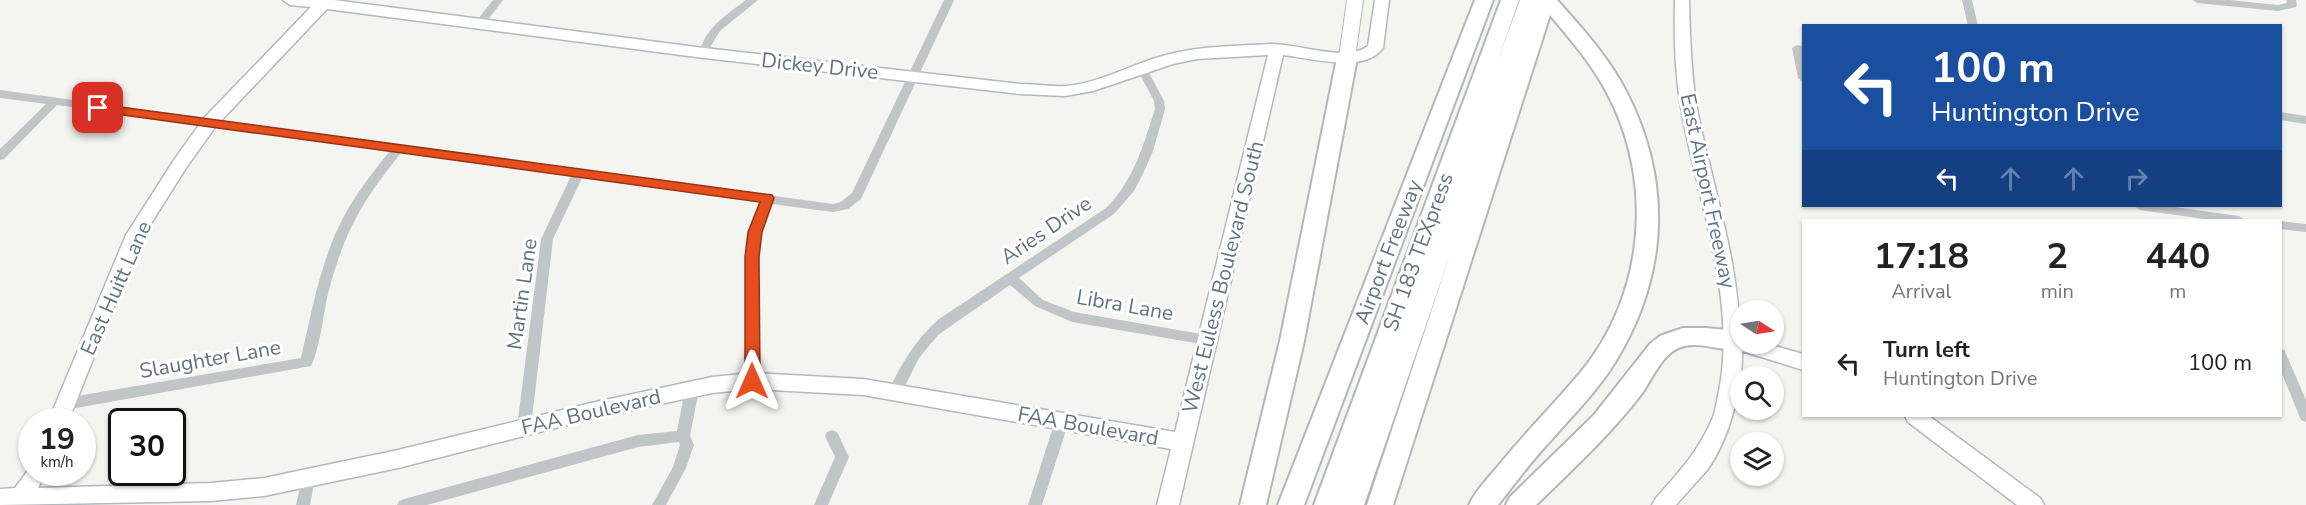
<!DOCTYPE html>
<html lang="en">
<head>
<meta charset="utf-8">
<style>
	body { margin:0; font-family:"Nunito Sans",sans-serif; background:#f2f2f2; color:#222; height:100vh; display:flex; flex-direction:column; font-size:22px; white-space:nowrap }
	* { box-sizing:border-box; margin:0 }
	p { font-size:20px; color:#767676 }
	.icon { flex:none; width:33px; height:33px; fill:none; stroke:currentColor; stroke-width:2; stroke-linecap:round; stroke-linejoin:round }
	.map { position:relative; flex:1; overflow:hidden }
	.side { position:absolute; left:1802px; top:219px; width:480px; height:198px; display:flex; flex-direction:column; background:#fff; border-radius:0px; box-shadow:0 2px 4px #0004 }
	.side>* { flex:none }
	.top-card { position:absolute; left:1802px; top:24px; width:480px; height:183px; border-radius:0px; box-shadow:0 2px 4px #0004; background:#1a4fa0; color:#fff; overflow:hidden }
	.needle { width:39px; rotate:102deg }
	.controls { position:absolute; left:1730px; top:300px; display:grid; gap:12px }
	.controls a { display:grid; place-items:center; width:54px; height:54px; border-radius:50%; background:#fff; box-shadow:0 2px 4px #0004; font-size:30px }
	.speed { position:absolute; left:18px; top:408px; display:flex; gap:12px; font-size:30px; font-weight:700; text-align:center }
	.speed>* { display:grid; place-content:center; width:78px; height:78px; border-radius:50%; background:#fff; box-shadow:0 2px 4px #0004; line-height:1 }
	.speed small { font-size:15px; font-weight:400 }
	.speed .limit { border:3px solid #111; border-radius:9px; background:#fff; color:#111 }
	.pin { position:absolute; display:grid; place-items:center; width:51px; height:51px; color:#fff; margin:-26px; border-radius:12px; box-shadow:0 3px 9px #0006 }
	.me { position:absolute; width:66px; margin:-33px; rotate:0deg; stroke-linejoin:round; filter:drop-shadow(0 0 4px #0008) }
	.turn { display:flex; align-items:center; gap:21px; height:126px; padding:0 30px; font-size:27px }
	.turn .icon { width:78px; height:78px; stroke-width:2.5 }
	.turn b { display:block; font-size:42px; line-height:51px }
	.lanes { display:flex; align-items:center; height:57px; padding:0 30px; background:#0003; justify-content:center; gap:30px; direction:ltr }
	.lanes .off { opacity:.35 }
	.eta { display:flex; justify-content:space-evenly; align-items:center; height:102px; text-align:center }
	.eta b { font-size:36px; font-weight:700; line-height:42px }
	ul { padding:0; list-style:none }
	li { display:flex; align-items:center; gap:18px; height:84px; padding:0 30px }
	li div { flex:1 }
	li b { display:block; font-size:22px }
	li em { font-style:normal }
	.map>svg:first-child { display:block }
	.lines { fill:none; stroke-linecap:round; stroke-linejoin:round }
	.secondary-casing { stroke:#b3b8bd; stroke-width:3 }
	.primary-casing { stroke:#b4b8bc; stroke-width:2 }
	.highway-casing { stroke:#b4b7ba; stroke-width:4 }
	.street { fill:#c1c5c8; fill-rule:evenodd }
	.secondary { fill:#fff; fill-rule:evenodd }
	.primary { fill:#fff; fill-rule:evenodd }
	.highway { fill:#fff; fill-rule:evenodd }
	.route { fill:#e74e1d; stroke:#963313; stroke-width:1.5 }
	.labels { text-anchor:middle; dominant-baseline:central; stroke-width:6; stroke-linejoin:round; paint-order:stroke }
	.street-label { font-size:21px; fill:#627382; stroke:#fff }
</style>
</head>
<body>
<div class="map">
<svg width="2306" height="505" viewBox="0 0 2306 505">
	<rect width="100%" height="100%" fill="#f4f4f0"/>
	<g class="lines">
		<g class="secondary-casing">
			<path id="secondary" d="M 283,0 L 334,0 L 704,48 L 1020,84 C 1035,84 1051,87 1066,86 C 1102,83 1135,62 1170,54 C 1203,46 1237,46 1270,44 C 1298,43 1345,63 1368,46 L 1375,0 L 1389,0 L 1383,48 C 1364,74 1311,58 1283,55 L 1179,505 L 1157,505 L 1171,449 L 863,395 L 752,389 L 712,393 L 591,419 L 398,468 L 264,496 L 211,501 L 0,505 L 0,489 L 15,488 L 32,465 L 32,472 L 46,472 L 38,488 L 211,483 L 264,478 L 398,450 L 591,403 L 712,377 L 752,373 L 863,379 L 1175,432 L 1268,55 L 1197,59 L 1173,64 L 1093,91 L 1065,96 L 1020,94 L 704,58 L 327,9 L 216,126 L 186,168 L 140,241 L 68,422 L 48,422 L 126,235 L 174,160 L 204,118 L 311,7 L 290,5 Z
				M 1675,0 L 1689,0 C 1690,38 1691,77 1698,114 C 1714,192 1740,265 1740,344 L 1768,344 L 1803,354 L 1803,370 L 1742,351 C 1743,386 1729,441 1707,470 C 1697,482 1686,493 1676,505 L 1652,505 L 1656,498 C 1679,472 1699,451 1713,417 C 1716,409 1717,399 1719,391 C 1737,299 1698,203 1682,113 C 1675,76 1674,38 1675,0 Z
				M 1905,416 L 1929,416 L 2040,498 L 2044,505 L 2017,505 L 1908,422 Z"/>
		</g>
		<g class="primary-casing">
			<path id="primary" d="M 1347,0 L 1363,0 L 1355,58 L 1353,62 L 1341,62 L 1339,58 Z"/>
		</g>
		<g class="highway-casing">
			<path id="highway" d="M 1475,0 L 1493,0 L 1304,505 L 1278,505 Z
				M 1501,0 L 1519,0 L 1496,65 L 1520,0 L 1557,0 C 1583,29 1611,60 1628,95 C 1673,185 1667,279 1614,364 C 1597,391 1574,414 1553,438 C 1533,459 1516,482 1498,505 L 1469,505 C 1476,490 1488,478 1499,465 C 1525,433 1554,404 1580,373 C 1645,295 1655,181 1606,91 C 1591,63 1570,39 1550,15 L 1393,505 L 1367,505 L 1451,252 L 1364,505 L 1314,505 Z
				M 1347,52 L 1354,53 L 1357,58 L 1304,341 L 1266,505 L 1240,505 L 1280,341 L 1337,58 L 1340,53 Z
				M 1683,328 L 1706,328 L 1736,331 L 1740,333 L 1740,344 L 1747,344 L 1744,348 C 1724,354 1702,340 1681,347 C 1663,353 1653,377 1643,392 C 1611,434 1574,468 1536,505 L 1506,505 L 1510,497 L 1594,415 L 1650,344 L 1660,336 Z"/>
		</g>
		<path class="street" d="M 493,0 L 503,0 L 484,25 L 476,25 L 475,23 Z
			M 746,0 L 758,0 L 720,31 L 712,44 L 708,55 L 700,55 L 699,53 C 706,27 726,15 746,0 Z
			M 944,0 L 954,0 L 861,199 L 848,209 L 833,212 L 772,204 L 761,232 L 758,257 L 759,381 L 757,385 L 752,386 L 747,385 L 745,381 L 746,257 L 749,232 L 761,202 L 582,178 L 553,239 L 531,427 L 529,431 L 524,433 L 519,431 L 517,427 L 541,239 L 571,176 L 401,153 C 363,200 345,230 329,290 C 323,313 321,345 311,366 L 65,410 L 60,408 L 58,404 L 60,400 L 65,398 L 301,358 C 312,310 321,259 344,216 C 357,192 373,172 390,151 L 57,105 L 4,159 L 0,160 L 0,149 L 46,104 L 0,98 L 0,90 L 833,204 L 841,202 L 852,193 Z
			M 1962,0 L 1972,0 L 1978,26 L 1968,26 Z
			M 2192,0 L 2229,0 L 2278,5 L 2287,3 L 2286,0 L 2296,0 L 2297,5 L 2296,7 L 2278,11 L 2197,3 Z
			M 1797,45 L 1803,46 L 1803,82 L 1798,78 L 1792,48 Z
			M 1142,66 L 1147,69 L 1164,101 L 1165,109 L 1153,151 L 1142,176 L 1134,191 L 1114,214 L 1019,278 L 1043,300 L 1074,312 L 1207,335 L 1211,336 L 1213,340 L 1211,344 L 1207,345 L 1072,322 L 1035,306 L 1010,285 L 938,335 L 919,358 L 900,396 L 895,397 L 890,396 L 888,392 C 901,364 915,340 939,319 L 1106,208 C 1134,180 1143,146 1155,109 L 1154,101 L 1137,69 Z
			M 2280,112 L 2306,116 L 2306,124 L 2280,120 Z
			M 2134,206 L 2167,206 L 2239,216 L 2245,220 L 2212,220 L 2140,210 Z
			M 2280,221 L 2306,224 L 2306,232 L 2280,229 Z
			M 2280,349 L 2285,350 L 2286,354 L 2306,400 L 2306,422 L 2301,420 L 2280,369 Z
			M 692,385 L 697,386 L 699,390 L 690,436 L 694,445 L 686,468 L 666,505 L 652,505 L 673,467 L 680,445 L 679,442 L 638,447 L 427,505 L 397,505 L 399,501 L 404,499 L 638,435 L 677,431 L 685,390 L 687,386 Z
			M 1062,415 L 1067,417 L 1069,421 L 1042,505 L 1028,505 L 1055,421 L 1057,417 Z
			M 832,430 L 837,432 L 849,457 L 828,505 L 814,505 L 835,457 L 825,436 L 827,432 Z
			M 308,472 L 313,474 L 315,478 L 310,505 L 296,505 L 303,474 Z"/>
		<use href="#secondary" class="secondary"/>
		<use href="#primary" class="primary"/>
		<use href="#highway" class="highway"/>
	</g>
	<path class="route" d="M 98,104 L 772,195 L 774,198 L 762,232 L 759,257 L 760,381 L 757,385 L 747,385 L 745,381 L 745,257 L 748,232 L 760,202 L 94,111 L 92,108 Z"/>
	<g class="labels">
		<g class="street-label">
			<text transform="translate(820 66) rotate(6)">Dickey Drive</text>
			<text transform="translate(1708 191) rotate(78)">East Airport Freeway</text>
			<text transform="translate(1046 230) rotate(-34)">Aries Drive</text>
			<text transform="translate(1388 252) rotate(-69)">Airport Freeway</text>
			<text transform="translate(1418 252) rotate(-70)">SH 183 TEXpress</text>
			<text transform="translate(1223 277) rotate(-76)">West Euless Boulevard South</text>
			<text transform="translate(116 288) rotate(-66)">East Huitt Lane</text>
			<text transform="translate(522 294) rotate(-82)">Martin Lane</text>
			<text transform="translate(1125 305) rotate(10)">Libra Lane</text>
			<text transform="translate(210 359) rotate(-10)">Slaughter Lane</text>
			<text transform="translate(591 412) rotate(-13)">FAA Boulevard</text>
			<text transform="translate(1088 426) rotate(10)">FAA Boulevard</text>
		</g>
	</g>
</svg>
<div class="controls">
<a><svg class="needle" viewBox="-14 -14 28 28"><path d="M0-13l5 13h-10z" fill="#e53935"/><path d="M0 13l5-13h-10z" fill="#767676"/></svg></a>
<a><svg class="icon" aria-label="search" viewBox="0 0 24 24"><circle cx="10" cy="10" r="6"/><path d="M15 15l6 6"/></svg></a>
<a><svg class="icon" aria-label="layers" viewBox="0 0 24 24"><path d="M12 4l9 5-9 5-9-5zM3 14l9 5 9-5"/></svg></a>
</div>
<div class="speed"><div>19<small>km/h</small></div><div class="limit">30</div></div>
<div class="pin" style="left:98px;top:108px;background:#d93025"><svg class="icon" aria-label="arrive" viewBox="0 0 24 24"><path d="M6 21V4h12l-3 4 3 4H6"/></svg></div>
<svg class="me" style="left:752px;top:381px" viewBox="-20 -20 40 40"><path d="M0-17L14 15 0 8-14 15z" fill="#e74e1d" stroke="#fff" stroke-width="4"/></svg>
<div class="top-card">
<div class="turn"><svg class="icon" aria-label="left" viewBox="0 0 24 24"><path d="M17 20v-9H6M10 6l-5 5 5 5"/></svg><div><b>100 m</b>Huntington Drive</div></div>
<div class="lanes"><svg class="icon" aria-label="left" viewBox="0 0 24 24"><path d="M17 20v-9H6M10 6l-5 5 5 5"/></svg><svg class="icon off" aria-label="ahead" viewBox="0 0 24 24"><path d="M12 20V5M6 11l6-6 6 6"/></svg><svg class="icon off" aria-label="ahead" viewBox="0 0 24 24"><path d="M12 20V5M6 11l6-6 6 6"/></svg><svg class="icon off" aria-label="right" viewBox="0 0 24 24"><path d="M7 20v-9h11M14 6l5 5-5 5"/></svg></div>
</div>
<section class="side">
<div class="eta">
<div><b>17:18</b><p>Arrival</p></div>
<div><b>2</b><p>min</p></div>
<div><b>440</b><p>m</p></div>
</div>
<ul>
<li><svg class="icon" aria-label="left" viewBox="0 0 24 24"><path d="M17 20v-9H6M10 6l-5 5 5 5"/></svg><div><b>Turn left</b><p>Huntington Drive</p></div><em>100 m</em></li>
</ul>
</section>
</div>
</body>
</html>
